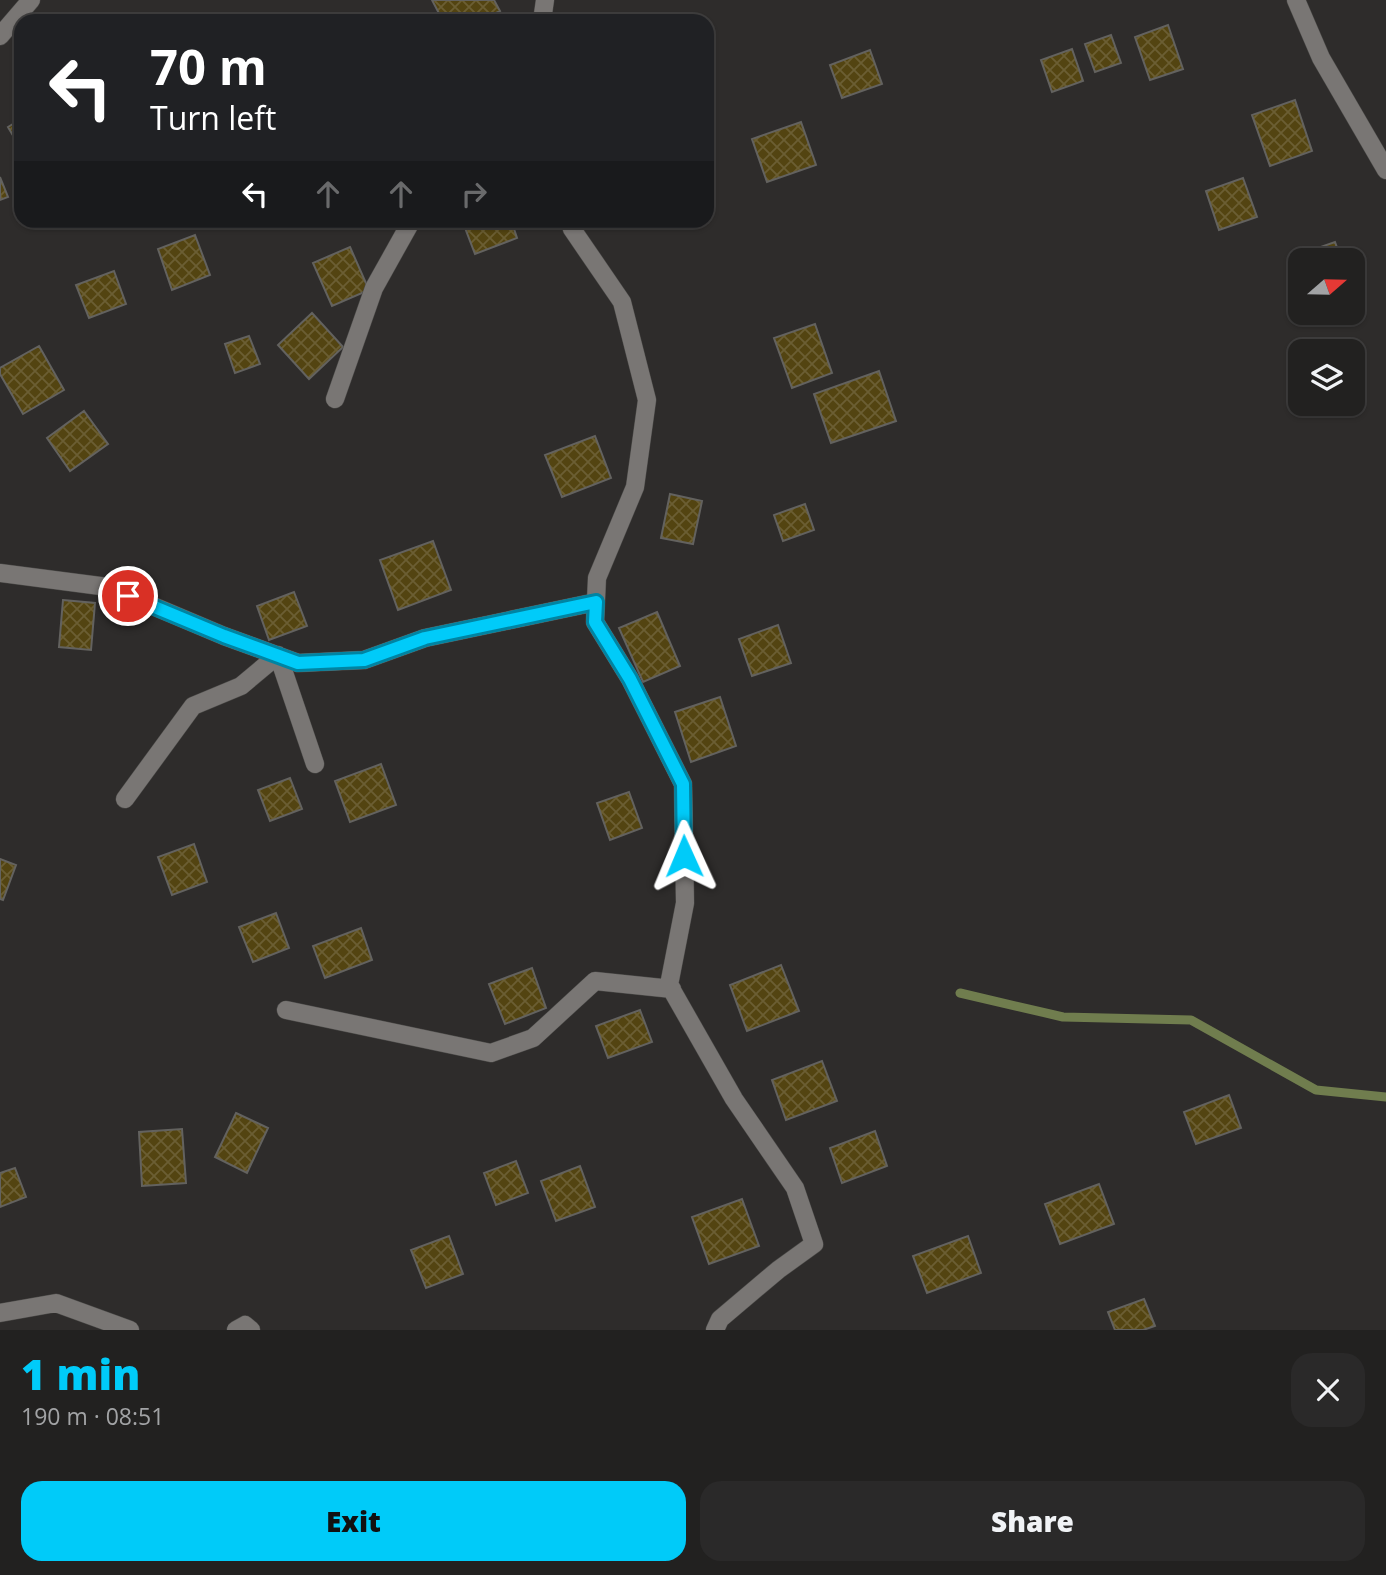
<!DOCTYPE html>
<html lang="en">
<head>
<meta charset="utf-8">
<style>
	body { margin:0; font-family:"Open Sans",sans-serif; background:#2a2929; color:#f1f3f6; height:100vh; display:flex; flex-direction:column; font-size:26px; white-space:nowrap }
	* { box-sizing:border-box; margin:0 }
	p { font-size:23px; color:#a2a3a5 }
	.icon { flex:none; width:38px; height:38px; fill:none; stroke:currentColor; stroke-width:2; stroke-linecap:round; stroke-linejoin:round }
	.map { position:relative; height:1330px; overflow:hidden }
	.drawer { display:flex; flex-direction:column; background:#222120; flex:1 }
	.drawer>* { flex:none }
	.guide { position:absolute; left:14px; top:14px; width:700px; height:214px; border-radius:21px; box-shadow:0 2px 5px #0004,0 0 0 2px #3f3e3e; background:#202124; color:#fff; overflow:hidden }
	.needle { width:46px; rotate:70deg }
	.tools { position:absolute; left:1288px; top:248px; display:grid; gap:14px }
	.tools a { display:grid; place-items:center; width:77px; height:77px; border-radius:14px; background:#222120; box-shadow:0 2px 5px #0004,0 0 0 2px #3f3e3e; font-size:35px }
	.pin { position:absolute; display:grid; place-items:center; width:60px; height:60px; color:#fff; margin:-30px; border:4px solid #fff; border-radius:50%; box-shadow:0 2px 7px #0007 }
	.me { position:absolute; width:77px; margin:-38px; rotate:359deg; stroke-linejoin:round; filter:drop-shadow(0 0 5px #0008) }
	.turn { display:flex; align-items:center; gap:24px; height:147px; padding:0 21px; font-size:32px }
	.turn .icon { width:91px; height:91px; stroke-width:2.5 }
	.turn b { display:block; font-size:49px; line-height:60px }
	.lanes { display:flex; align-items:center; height:66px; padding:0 21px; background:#0003; justify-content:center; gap:35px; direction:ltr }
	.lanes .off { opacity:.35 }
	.round { display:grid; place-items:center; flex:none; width:74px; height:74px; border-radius:21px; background:#2a2929 }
	.head { display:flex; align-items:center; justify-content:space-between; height:119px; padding:0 21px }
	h1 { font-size:42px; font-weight:800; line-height:52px; color:#00cbf9 }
	.button { display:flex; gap:14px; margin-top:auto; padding:14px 21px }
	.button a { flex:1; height:80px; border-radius:21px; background:#00cbf9; color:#111; font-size:28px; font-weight:800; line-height:80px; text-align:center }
	.button a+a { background:#2a2929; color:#f1f3f6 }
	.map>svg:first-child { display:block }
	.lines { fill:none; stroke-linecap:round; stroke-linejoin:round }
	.stream { stroke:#707d4e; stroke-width:9 }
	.building { fill:url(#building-cross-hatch); stroke:#63625f; stroke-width:2 }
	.minor-casing { stroke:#4b4a48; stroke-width:19 }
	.minor { stroke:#797674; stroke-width:18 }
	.route-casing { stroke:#0084a2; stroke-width:18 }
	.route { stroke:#00cbf9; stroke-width:12 }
</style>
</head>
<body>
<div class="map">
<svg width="1386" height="1330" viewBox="0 0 1386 1330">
	<defs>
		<pattern id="building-cross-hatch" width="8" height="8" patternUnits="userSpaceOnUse" patternTransform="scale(1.75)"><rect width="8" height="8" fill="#534411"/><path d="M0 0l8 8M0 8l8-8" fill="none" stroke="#6b5e33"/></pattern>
	</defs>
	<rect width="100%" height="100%" fill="#2e2c2b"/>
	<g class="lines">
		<path class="stream" d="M 960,993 L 1063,1017 L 1191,1020 L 1316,1090 L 1386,1097"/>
	</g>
	<path class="building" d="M 432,0 L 494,0 L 500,11 L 481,21 L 443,21 Z
		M 1168,25 L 1183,69 L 1150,80 L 1135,37 Z
		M 1111,35 L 1121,63 L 1095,72 L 1085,44 Z
		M 1072,49 L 1083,81 L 1052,92 L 1041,60 Z
		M 870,50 L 882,84 L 842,98 L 830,65 Z
		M 1295,100 L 1312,151 L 1270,166 L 1252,115 Z
		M 21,119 L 21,149 L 8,127 Z
		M 801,122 L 816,165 L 767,182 L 752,139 Z
		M 0,177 L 8,197 L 0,200 Z
		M 1243,178 L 1257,217 L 1219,230 L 1206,191 Z
		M 462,220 L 511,220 L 517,238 L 475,254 Z
		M 195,235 L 210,275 L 172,290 L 158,249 Z
		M 1335,242 L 1342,261 L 1309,261 L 1306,252 Z
		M 350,247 L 369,290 L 332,306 L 313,263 Z
		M 114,271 L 126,304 L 89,318 L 76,285 Z
		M 312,313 L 343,347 L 309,379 L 278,345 Z
		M 815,324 L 832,373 L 792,388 L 774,338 Z
		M 249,336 L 260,364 L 235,373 L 225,344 Z
		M 39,346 L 64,390 L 23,414 L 0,374 L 0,368 Z
		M 879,371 L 896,421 L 831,443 L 814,394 Z
		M 84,411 L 108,444 L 70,471 L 47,438 Z
		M 595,436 L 611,478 L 562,497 L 545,455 Z
		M 670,494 L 702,501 L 693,544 L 661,538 Z
		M 805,504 L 814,530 L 783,541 L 774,515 Z
		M 433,541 L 451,590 L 398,610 L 380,560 Z
		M 294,592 L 307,626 L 269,640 L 257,606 Z
		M 63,600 L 95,603 L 91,650 L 59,647 Z
		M 657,612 L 680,666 L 643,682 L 619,628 Z
		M 778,625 L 791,663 L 752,676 L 739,639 Z
		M 720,697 L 736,746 L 691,762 L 675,712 Z
		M 381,764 L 396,805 L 350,822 L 335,781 Z
		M 290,778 L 302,809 L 270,821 L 258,790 Z
		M 629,792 L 642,828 L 610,840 L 597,803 Z
		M 194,844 L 207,882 L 172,895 L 158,857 Z
		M 0,859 L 16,865 L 3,900 L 0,899 Z
		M 276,913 L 289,948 L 253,962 L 239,927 Z
		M 361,928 L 372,960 L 325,978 L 313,946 Z
		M 781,965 L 799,1011 L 747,1031 L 730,985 Z
		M 532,968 L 546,1008 L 505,1024 L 489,984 Z
		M 640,1010 L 652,1042 L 608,1058 L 596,1026 Z
		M 822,1061 L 837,1101 L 786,1120 L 772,1080 Z
		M 1229,1095 L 1241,1128 L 1196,1144 L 1184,1112 Z
		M 236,1113 L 268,1128 L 247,1173 L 215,1157 Z
		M 182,1129 L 186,1183 L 142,1186 L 139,1132 Z
		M 875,1131 L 887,1166 L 842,1183 L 830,1148 Z
		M 516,1161 L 528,1193 L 496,1205 L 484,1173 Z
		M 580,1166 L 595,1207 L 556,1221 L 541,1181 Z
		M 15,1168 L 26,1197 L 0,1207 L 0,1173 Z
		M 1099,1184 L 1114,1224 L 1060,1244 L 1045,1204 Z
		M 742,1199 L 759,1246 L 709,1264 L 692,1217 Z
		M 449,1236 L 463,1274 L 426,1288 L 411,1250 Z
		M 968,1236 L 981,1273 L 927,1293 L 913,1256 Z
		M 1144,1299 L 1155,1326 L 1143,1330 L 1115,1330 L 1108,1312 Z"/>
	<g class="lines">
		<g class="minor-casing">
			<path id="minor" d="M 1296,0 L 1321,58 L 1386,170
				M 542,21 L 545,0
				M 0,36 L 31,0
				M 569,220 L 572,229 L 622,302 L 647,400 L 635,487 L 597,578 L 595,622 L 630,679 L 683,784 L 685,903 L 669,985 L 734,1099 L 795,1188 L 814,1244 L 778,1270 L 720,1319 L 715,1330
				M 335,399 L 374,288 L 412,220
				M 0,573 L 108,587 L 224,636 L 298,663 L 364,660 L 425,638 L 596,602
				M 125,799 L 193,706 L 241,686 L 278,655 L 315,764
				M 286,1010 L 491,1053 L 533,1038 L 595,981 L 672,989
				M 0,1313 L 56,1303 L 130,1330
				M 236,1330 L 245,1325 L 251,1330"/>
		</g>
		<use href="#minor" class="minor"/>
	</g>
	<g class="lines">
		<g class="route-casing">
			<path id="route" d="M 128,596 L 224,636 L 298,663 L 364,660 L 425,638 L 596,602 L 595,622 L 630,679 L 683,784 L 684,856"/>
		</g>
		<use href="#route" class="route"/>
	</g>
</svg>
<div class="tools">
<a><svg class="needle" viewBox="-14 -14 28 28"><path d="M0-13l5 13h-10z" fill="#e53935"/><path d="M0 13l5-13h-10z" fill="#a2a3a5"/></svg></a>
<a><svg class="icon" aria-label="layers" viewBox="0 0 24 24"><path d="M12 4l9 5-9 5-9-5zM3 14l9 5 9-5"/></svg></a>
</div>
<div class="pin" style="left:128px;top:596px;background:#d93025"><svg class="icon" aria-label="arrive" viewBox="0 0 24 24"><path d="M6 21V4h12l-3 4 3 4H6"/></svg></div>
<svg class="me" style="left:684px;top:856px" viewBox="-20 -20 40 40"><path d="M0-17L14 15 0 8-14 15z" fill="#00cbf9" stroke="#fff" stroke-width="4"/></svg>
<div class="guide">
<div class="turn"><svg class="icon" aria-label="left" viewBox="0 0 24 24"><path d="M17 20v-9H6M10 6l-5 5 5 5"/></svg><div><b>70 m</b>Turn left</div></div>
<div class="lanes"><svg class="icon" aria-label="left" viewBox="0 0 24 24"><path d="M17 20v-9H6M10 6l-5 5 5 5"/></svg><svg class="icon off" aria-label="ahead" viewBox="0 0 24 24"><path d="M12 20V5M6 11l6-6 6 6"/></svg><svg class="icon off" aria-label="ahead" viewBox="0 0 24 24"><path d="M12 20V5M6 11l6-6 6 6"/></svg><svg class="icon off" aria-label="right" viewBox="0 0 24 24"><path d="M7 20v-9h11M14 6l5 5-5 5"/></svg></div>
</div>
</div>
<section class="drawer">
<div class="head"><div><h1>1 min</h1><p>190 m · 08:51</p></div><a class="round"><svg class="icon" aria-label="close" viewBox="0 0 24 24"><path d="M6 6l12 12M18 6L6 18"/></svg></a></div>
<div class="button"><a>Exit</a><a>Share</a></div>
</section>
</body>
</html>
